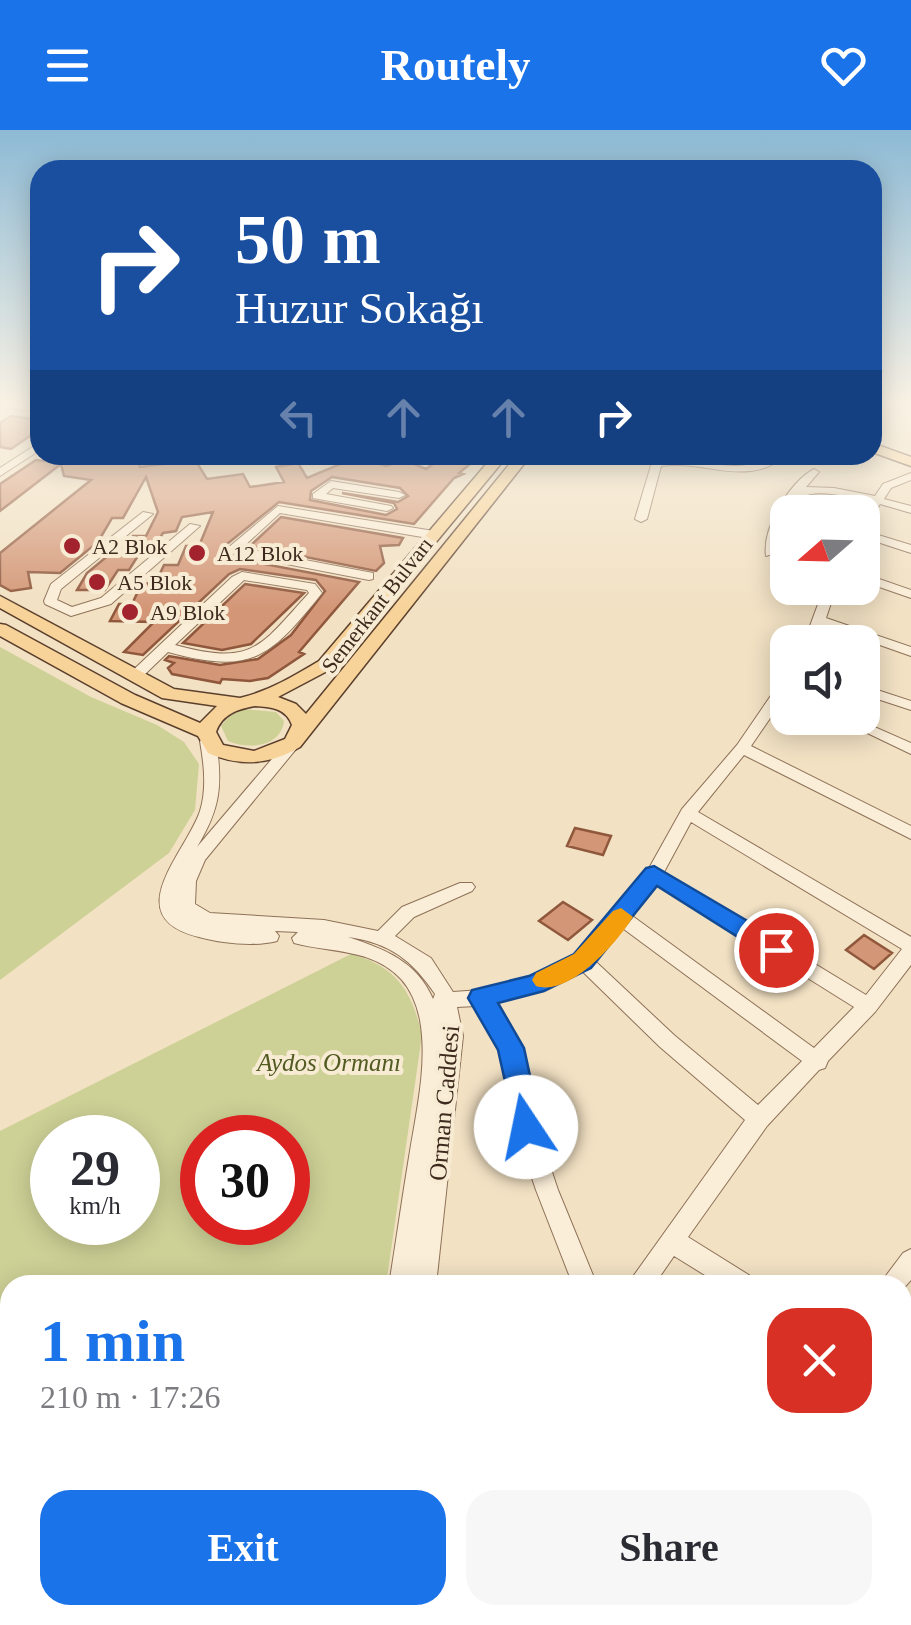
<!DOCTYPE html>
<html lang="en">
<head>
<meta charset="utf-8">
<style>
	body { margin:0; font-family:Georgia,serif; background:#f7f7f7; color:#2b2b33; height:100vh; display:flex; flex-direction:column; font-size:38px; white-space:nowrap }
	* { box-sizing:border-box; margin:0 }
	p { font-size:32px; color:#7c7c81 }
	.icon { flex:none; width:55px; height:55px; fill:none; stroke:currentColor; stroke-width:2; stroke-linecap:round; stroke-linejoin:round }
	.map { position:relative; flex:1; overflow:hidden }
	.details { position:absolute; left:0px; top:1145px; width:912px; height:350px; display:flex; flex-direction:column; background:#fff; border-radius:30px 30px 0 0; box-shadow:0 5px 25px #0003 }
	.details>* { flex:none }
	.hud { position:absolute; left:30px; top:30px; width:852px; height:305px; border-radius:30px; box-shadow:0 5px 25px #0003; background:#1a4fa0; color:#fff; overflow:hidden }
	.needle { width:65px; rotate:250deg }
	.buttons { position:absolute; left:770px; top:365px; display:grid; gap:20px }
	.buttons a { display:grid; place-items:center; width:110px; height:110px; border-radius:20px; background:#fff; box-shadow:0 5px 25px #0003; font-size:50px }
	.speed { position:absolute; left:30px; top:985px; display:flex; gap:20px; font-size:50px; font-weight:700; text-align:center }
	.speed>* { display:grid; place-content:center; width:130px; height:130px; border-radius:50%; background:#fff; box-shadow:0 5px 25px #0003; line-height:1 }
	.speed small { font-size:25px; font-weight:400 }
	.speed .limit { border:15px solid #d22; background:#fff; color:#111 }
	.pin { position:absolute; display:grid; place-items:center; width:85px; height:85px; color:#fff; margin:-42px; border:5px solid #fff; border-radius:50%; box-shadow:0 2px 10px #0007 }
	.me { position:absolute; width:110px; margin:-55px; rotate:349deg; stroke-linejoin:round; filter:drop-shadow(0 0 8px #0008) }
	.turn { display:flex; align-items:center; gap:35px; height:210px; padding:0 40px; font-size:45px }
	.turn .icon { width:130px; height:130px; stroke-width:2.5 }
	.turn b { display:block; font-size:70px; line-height:85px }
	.lanes { display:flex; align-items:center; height:95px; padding:0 40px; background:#0003; justify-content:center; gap:50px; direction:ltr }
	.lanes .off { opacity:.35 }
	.round { display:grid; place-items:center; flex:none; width:105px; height:105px; border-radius:30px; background:#f7f7f7 }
	.summary { display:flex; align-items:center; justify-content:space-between; height:170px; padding:0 40px }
	h1 { font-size:60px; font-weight:700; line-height:75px; color:#1a73e8 }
	.action { display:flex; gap:20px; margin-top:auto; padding:20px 40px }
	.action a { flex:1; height:115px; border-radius:30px; background:#1a73e8; color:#fff; font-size:40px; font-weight:700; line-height:115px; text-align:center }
	.action a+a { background:#f7f7f7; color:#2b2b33 }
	header { display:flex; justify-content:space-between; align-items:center; height:130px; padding:0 40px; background:#1a73e8; color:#fff; font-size:45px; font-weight:700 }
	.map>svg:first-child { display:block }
	.green { fill:#ced196; fill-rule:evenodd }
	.building { fill:#d39676; stroke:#8f573c; stroke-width:2.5; fill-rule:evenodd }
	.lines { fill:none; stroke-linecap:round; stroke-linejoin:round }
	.minor-casing { stroke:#8e7158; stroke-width:2 }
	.major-casing { stroke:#5b3f2d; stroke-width:3 }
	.minor { fill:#fbeed8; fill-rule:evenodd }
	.major { fill:#f7d399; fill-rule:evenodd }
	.route { fill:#1a73e8; stroke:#114b97; stroke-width:2.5 }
	.slow { fill:#f59e0b }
	.poi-dot { fill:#a2232d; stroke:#f8ebd4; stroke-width:4 }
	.labels { text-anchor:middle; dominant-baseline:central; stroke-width:8; stroke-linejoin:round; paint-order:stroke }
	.far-poi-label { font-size:22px; fill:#3d2a1d; stroke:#f8ebd4; text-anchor:start }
	.far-street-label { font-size:22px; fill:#3d2a1d; stroke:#f8ebd4 }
	.park-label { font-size:25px; font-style:italic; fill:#515b22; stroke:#f8ebd4 }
	.street-label { font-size:25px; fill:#3d2a1d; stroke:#f8ebd4 }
</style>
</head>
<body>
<header><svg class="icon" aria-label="menu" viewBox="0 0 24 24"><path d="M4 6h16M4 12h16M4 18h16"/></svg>Routely<svg class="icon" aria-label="heart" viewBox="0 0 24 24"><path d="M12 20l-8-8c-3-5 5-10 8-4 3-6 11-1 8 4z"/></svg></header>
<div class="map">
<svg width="911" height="1495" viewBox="0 0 911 1495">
	<rect width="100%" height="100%" fill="#f2e1c3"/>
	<path class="green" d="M 0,517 L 91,567 L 157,595 L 184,612 L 199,634 L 195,680 L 169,723 L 0,850 Z
		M 244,579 L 276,582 L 284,591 C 281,617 249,620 228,611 L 221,596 L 229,586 Z
		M 351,824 C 396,836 412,861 422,905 L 386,1155 L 10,1155 L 10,1485 L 317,1485 L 315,1495 L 0,1495 L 0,1001 ZM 52,1008 L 138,1008 L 138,1092 L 52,1092 ZM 202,1008 L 288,1008 L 288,1092 L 202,1092 Z"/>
	<path class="building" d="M 11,286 L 40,290 L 40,299 L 11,319 L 0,317 L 0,293 Z
		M 59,325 L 135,325 L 140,337 L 172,333 L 169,325 L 192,325 L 207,349 L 243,344 L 250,357 L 284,352 L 276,337 L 298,333 L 307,348 L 357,327 L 386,336 L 405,330 L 426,339 L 445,325 L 481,325 L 459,343 L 463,344 L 454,348 L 414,394 L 279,372 L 227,414 L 228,427 L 359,452 L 299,522 L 304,524 L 268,548 L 250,551 L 222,549 L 220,553 L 172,544 L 168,538 L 174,533 L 165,530 L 169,526 L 220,535 L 258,529 L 291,505 L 325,461 L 316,450 L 240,439 L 229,444 L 143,525 L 124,522 L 154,492 L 110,491 L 119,474 L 132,474 L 142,453 L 155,454 L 164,435 L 178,435 L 186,416 L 199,416 L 213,382 L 182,387 L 176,401 L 163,403 L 152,421 L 141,421 L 129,440 L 118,440 L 105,460 L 77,460 L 87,443 L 110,424 L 124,424 L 133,406 L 146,406 L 158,382 L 146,347 L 123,388 L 112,388 L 98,412 L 60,443 L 28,442 L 31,458 L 11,461 L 0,455 L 0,423 L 91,350 L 64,346 L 61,334 L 0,381 L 0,354 L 36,330 L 61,333 ZM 332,347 L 400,358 L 408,366 L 398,372 L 342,363 L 394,373 L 397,379 L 386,385 L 310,370 L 311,361 Z
		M 281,387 L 403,408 L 399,415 L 380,416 L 384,433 L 376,441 L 250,416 Z
		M 245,454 L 304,463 L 251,514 L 222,520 L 183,513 Z
		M 575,698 L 611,706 L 603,725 L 567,716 Z
		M 563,772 L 592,790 L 568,810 L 539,791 Z
		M 864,805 L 892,823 L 874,839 L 846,820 Z"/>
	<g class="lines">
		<g class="minor-casing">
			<path id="minor" d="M 0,272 L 40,276 L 40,282 L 0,277 Z
				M 872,294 L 877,297 L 879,312 L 874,315 Z
				M 40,312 L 40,320 L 0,346 L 0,338 Z
				M 774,325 L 786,325 C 748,359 705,329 661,336 L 647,389 L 641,392 L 635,389 L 652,332 C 693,323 738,350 774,325 Z
				M 814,339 L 819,342 L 806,357 L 834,358 L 875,366 L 883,354 L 911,343 L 911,350 L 891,358 L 884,369 L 911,376 L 911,383 L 880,374 L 866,396 L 862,397 L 862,385 L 871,372 C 812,358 785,352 776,423 L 766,426 C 762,397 790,352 814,339 Z
				M 331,351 L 399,362 L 405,365 L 399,368 L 333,358 L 326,364 L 391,376 L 393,378 L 387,381 L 313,368 L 313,364 Z
				M 278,376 L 434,401 L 440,405 L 434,409 L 280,383 L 242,418 L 373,443 L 373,449 L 369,450 L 229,423 L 229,417 Z
				M 143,382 L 153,384 L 61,459 L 57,470 L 72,477 L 101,468 L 190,394 L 200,396 L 111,474 L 71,486 L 45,474 L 44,471 L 51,454 Z
				M 862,400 L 911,415 L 911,423 L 862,407 Z
				M 242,442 L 315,454 L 322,463 C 270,528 252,545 168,522 L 140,549 L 130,549 L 130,543 L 232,447 ZM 244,450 L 307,460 L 309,463 C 259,518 253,536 175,515 Z
				M 862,443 L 911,460 L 911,468 L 862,451 Z
				M 824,458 L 836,458 L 826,488 L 911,517 L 911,526 L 823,495 L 816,512 L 804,512 Z
				M 788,547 L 788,562 L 751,616 L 911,696 L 911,709 L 744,625 L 698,682 L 911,807 L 911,835 L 875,882 L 828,931 L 825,938 L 819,940 L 767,996 L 688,1107 L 752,1147 L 755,1155 L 721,1155 L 674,1126 L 654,1155 L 627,1155 L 745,990 L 660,917 L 581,840 L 542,859 L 494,872 L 521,919 L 537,997 L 558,1060 L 597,1155 L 573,1155 L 536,1060 L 515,997 L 501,920 L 476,876 L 457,877 L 463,906 L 436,1155 L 389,1155 C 396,1112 402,1069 409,1027 C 416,983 428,934 420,890 C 417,875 411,860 401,849 C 372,818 331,823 294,813 L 292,808 L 298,802 L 275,801 L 279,806 L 277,811 C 254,817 221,813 199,807 C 117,787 186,723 200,681 C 207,659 204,634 200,611 L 208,606 L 216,611 C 223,656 220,679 197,717 L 288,610 L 298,610 L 301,613 L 205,730 L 196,751 L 195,774 L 210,783 L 324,790 L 378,801 L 402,777 L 460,753 L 472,753 L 475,757 L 472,761 L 414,787 L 395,806 L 431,828 L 453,862 L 481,860 L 530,848 L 576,826 L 648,740 L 682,679 L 737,615 L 783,548 ZM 691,692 L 902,819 L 866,865 L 664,742 ZM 656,753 L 854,877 L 814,918 L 631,785 ZM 621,797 L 802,931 L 758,975 L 674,905 L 594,830 ZM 348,807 C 390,813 412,830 435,864 L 433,869 C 417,831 384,819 348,807 Z
				M 862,555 L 911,571 L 911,580 L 862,564 Z
				M 836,588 L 854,588 L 911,613 L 911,624 Z
				M 911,1119 L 911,1150 L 902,1160 L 902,1155 L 879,1155 L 903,1123 Z
				M 902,1240 L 911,1244 L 911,1271 L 902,1268 Z
				M 323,1485 L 378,1485 L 376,1495 L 321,1495 Z
				M 686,1485 L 717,1485 L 713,1495 L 682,1495 Z"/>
		</g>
		<g class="major-casing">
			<path id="major" d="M 872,313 L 911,327 L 911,336 L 872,322 Z
				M 494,325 L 508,325 L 331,539 L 278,567 L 296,574 L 306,584 L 517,325 L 531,325 L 300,617 C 270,635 240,637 208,623 L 198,606 L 121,573 L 0,506 L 0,494 L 6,495 L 135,565 L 200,593 L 217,576 L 162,568 L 0,478 L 0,466 L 174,559 L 240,568 C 269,561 294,546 319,531 ZM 255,576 C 271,577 286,578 292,595 L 285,609 L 254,621 L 223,615 L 216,602 C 222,584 238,579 255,576 Z"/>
		</g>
		<use href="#minor" class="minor"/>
		<use href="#major" class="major"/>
	</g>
	<linearGradient id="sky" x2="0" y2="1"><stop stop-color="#8dbad5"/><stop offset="0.57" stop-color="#f9f2e4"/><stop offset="1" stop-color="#f9f2e4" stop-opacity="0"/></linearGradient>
	<rect width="911" height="481" fill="url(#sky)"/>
	<path class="route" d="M 654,736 L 785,813 L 789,820 L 785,826 L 768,826 L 657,756 L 591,838 L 544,861 L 498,873 L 524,918 L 541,997 L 536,1005 L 526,1009 L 517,1005 L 498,920 L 468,868 L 472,860 L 529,846 L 574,824 L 646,738 Z"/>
	<path class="slow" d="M 621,778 L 633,787 C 617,813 569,867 536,856 L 532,850 L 536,843 L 574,824 L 613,781 Z"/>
	<g class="poi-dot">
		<circle cx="72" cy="416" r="10"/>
		<circle cx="197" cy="423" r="10"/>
		<circle cx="97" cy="452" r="10"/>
		<circle cx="130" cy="482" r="10"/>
	</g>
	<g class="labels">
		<g class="far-poi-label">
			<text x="92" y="416">A2 Blok</text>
			<text x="217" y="423">A12 Blok</text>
			<text x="117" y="452">A5 Blok</text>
			<text x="150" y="482">A9 Blok</text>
		</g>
		<g class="far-street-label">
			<text transform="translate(377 475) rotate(-52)">Semerkant Bulvarı</text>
		</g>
		<g class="park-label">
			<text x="329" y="932">Aydos Ormanı</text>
		</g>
		<g class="street-label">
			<text transform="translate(444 973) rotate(-85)">Orman Caddesi</text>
		</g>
	</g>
</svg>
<div class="buttons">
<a><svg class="needle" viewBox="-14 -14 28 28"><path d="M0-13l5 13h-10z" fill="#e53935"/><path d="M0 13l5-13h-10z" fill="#7c7c81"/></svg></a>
<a><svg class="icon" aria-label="sound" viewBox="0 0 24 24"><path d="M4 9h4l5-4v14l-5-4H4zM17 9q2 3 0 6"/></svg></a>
</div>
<div class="speed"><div>29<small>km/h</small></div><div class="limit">30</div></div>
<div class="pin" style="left:776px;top:820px;background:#d93025"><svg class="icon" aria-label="arrive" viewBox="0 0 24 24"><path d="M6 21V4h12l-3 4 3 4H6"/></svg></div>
<svg class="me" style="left:526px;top:997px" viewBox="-20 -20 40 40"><circle r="19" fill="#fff"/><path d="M0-13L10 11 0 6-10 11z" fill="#1a73e8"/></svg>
<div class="hud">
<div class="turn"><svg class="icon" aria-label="right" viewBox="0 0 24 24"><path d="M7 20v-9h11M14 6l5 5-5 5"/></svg><div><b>50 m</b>Huzur Sokağı</div></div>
<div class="lanes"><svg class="icon off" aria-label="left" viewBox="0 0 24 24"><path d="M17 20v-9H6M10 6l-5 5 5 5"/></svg><svg class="icon off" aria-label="ahead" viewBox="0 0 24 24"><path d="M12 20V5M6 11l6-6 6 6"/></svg><svg class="icon off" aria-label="ahead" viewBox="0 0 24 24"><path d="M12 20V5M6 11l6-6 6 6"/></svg><svg class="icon" aria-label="right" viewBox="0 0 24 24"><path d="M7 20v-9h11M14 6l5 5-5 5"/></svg></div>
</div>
<section class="details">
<div class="summary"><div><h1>1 min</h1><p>210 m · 17:26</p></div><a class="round" style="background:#d93025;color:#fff"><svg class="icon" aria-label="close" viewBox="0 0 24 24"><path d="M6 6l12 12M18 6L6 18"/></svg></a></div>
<div class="action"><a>Exit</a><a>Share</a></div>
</section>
</div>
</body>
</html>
